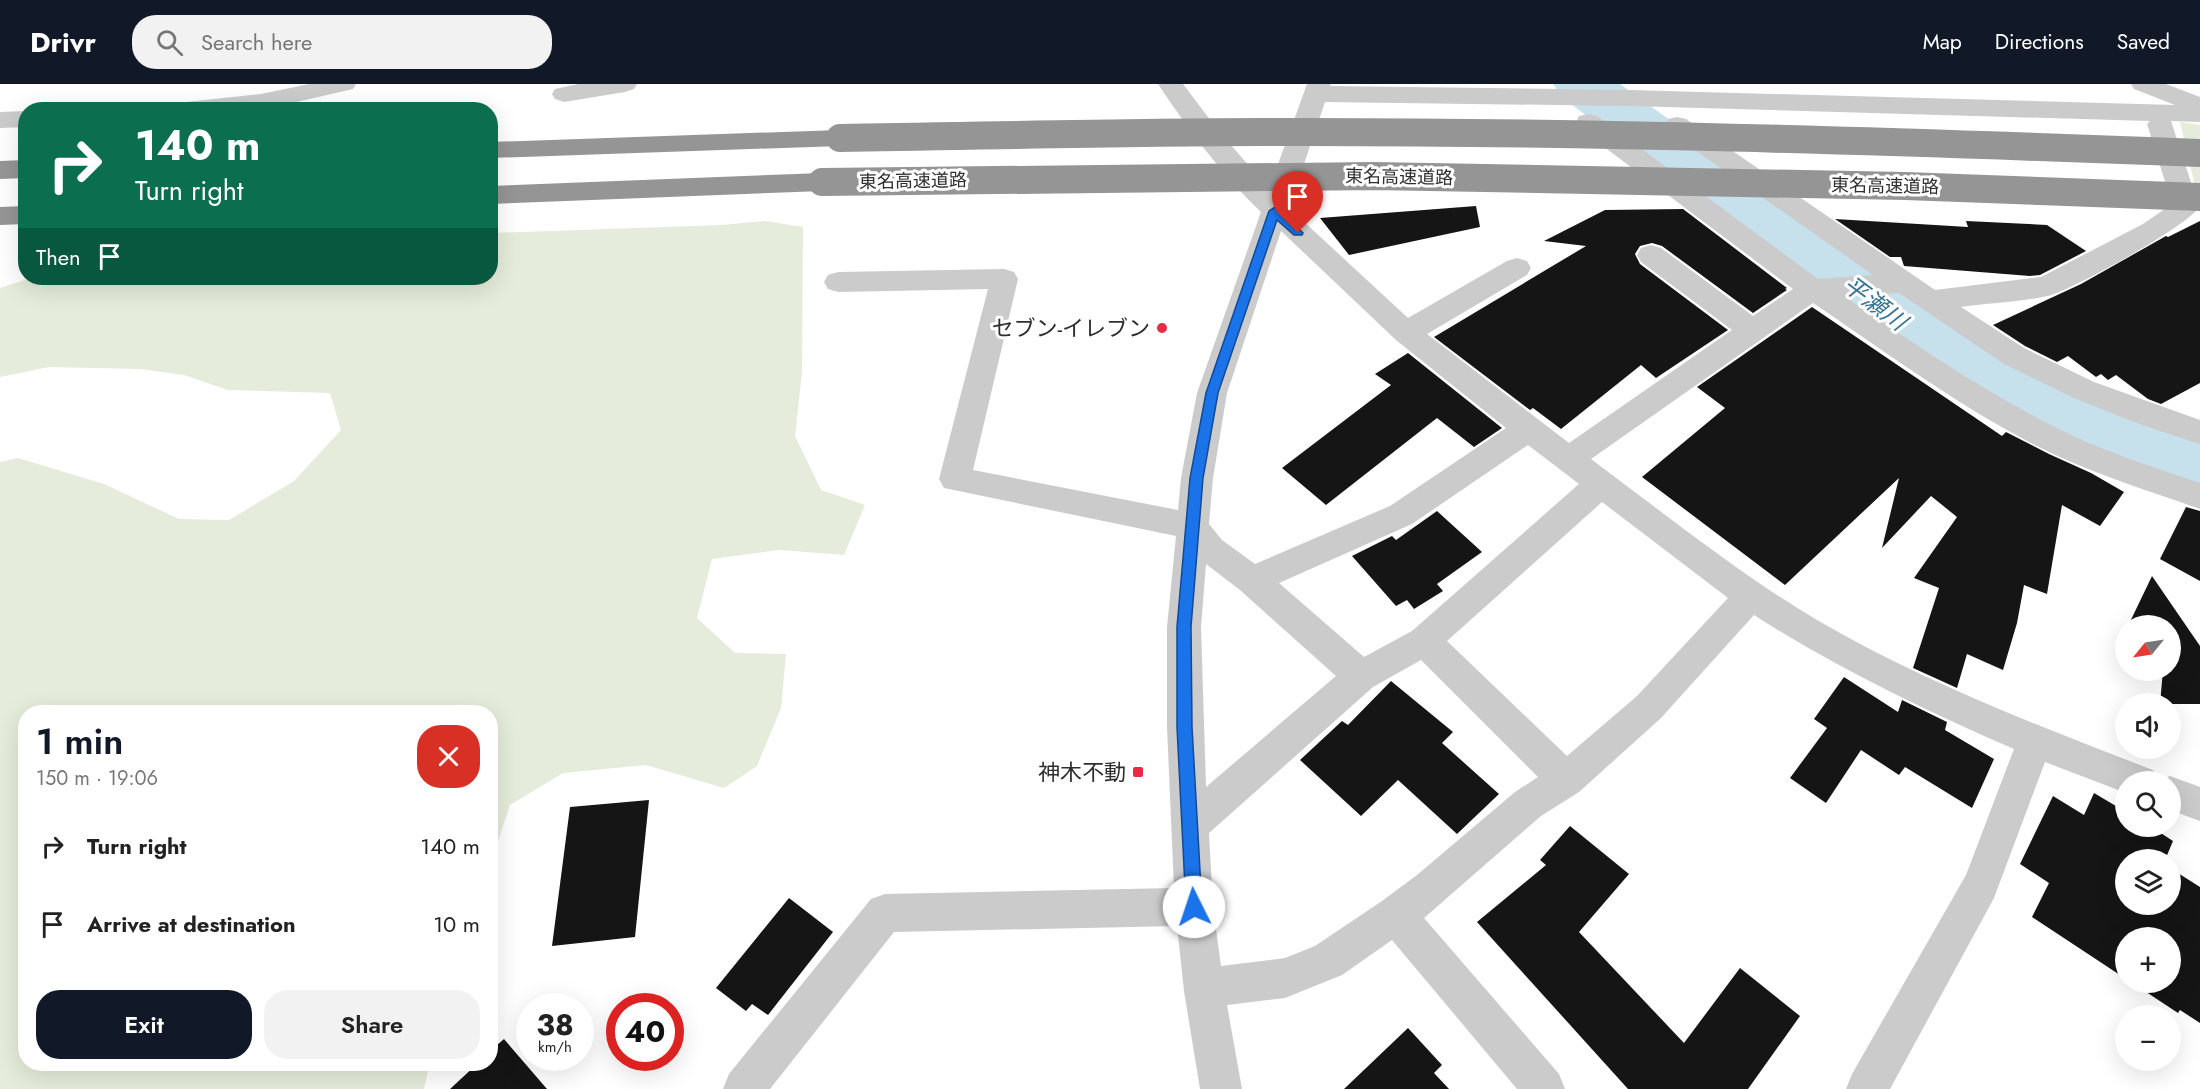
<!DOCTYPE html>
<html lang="en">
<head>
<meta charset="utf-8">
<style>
	body { margin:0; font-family:Jost,"Noto Sans JP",sans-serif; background:#f2f2f2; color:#222; height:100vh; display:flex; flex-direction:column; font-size:22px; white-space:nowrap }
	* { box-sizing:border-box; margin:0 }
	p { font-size:20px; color:#767676 }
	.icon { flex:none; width:33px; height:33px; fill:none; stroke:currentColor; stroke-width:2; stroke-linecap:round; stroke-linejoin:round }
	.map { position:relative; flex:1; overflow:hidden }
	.side { position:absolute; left:18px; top:621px; width:480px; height:366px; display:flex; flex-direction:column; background:#fff; border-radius:24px; box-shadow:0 6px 24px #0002 }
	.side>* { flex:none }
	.top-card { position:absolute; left:18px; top:18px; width:480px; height:183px; border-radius:24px; box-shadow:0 6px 24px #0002; background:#0b6e4f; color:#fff; overflow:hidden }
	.needle { width:39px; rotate:240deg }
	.buttons { position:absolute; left:2115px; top:531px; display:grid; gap:12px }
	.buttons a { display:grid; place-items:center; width:66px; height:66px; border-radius:50%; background:#fff; box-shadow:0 6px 24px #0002; font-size:30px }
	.speed { position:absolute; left:516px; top:909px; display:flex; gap:12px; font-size:30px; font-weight:700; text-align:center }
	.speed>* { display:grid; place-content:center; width:78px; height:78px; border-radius:50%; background:#fff; box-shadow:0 6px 24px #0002; line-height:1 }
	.speed small { font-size:15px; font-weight:400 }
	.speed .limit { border:9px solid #d22; background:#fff; color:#111 }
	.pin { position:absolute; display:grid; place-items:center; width:51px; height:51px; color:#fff; margin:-62px -26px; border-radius:50% 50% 50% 0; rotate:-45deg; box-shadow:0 0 6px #0007 }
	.pin .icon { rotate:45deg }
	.me { position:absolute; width:66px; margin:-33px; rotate:356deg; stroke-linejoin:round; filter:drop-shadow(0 0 4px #0008) }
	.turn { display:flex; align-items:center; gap:21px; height:126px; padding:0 18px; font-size:27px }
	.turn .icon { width:78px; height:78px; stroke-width:2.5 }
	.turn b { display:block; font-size:42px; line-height:51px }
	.then { display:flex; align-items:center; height:57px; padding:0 18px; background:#0003; gap:12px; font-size:22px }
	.round { display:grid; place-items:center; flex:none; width:63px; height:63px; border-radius:24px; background:#f2f2f2 }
	.overview { display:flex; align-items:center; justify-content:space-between; height:102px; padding:0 18px }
	h1 { font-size:36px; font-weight:600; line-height:45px; color:#111827 }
	.primary-button { display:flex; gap:12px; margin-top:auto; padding:12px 18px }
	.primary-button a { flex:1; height:69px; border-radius:24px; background:#111827; color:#fff; font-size:24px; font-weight:600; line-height:69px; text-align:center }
	.primary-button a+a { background:#f2f2f2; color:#222 }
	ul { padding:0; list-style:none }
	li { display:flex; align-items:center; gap:18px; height:78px; padding:0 18px }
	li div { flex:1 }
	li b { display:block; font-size:22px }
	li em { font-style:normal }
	header { display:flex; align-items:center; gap:36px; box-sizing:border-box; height:84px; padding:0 30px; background:#111827; color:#fff }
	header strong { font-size:28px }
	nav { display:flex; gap:33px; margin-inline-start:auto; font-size:21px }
	.search { width:420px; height:54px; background:#f2f2f2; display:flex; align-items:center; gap:15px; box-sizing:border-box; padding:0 21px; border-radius:24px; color:#767676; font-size:22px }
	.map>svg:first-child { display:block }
	.green { fill:#e5ecdb }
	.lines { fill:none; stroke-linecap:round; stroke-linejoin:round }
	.river { fill:#c6e0ec; fill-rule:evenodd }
	.building { fill:#151515 }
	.minor { fill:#cbcbcb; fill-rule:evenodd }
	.highway { fill:#959595; fill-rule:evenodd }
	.highway-bridge { stroke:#959595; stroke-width:28 }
	.route { fill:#1a73e8; stroke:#114b97; stroke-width:1.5 }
	.poi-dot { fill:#ea2a45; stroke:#fff; stroke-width:2 }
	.labels { text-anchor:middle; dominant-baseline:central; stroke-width:6; stroke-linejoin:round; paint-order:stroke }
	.far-street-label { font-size:18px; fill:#2e2e2e; stroke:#fff }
	.poi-label { font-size:22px; fill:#2e2e2e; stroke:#fff; text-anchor:end }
	.water-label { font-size:24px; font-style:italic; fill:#397592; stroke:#fff }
</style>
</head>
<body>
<header>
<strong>Drivr</strong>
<div class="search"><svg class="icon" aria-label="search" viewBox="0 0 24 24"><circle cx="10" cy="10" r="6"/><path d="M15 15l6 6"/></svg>Search here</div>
<nav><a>Map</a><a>Directions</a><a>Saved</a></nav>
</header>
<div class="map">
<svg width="2200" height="1005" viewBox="0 0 2200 1005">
	<rect width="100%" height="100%" fill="#fff"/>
	<path class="green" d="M 2180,38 L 2200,41 L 2200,125 L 2199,119 Z
		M 765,137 L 803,143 L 802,288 L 795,352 L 821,406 L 865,421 L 844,471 L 779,466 L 712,475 L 697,534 L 735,569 L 786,570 L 781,624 L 757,682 L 724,704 L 646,681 L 563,689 L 510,721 L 491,778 L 490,628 L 26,628 L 26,980 L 436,980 L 428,987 L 424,1005 L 0,1005 L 0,378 L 18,374 L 104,400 L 179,435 L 229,436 L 294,397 L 341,346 L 330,309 L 228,306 L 184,291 L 140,285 L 49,283 L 0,293 L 0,204 L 31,194 L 490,194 L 491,149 L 722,141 Z"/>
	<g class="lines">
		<path class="river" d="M 1553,0 L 1620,0 L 1949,238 L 2046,289 L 2149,336 L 2200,353 L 2200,411 L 2099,376 L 1996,327 L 1901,274 L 1562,13 Z"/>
	</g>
	<path class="building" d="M 1476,122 L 1480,143 L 1349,171 L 1320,134 Z
		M 1683,125 L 1787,204 L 1785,205 L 1787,206 L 1753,229 L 1662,162 L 1652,159 L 1640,162 L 1635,170 L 1640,180 L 1728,246 L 1656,294 L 1641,281 L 1561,345 L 1533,324 L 1530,326 L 1434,253 L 1586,162 L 1544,157 L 1605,126 Z
		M 1835,135 L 1968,143 L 1966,137 L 2047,141 L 2086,167 L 2040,191 L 2030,192 L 1904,182 L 1901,173 L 1890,173 Z
		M 2200,137 L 2200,299 L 2161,320 L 2148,315 L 2116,291 L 2108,296 L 2101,290 L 2096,293 L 2068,272 L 2057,278 L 2025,262 L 1993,241 L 2081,200 L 2166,152 L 2168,153 Z
		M 1812,223 L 2002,352 L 2006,348 L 2049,370 L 2091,389 L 2124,408 L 2100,442 L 2062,421 L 2047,510 L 2024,501 L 2017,539 L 2003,586 L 1967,570 L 1957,604 L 1913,584 L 1939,504 L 1914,494 L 1957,433 L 1931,412 L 1882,464 L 1899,394 L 1785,501 L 1642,393 L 1725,324 L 1697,303 Z
		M 1408,269 L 1502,344 L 1474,363 L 1437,334 L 1326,421 L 1282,384 L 1391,301 L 1375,290 Z
		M 2186,423 L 2200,427 L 2200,497 L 2160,475 Z
		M 1437,427 L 1482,468 L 1437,500 L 1443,507 L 1414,525 L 1407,516 L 1396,522 L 1352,472 L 1392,452 L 1396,456 Z
		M 2152,492 L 2200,562 L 2200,620 L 2160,620 L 2163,586 L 2170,586 L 2170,542 L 2128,542 Z
		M 1844,593 L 1898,628 L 1902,616 L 1947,638 L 1945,646 L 1994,675 L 1972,724 L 1905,683 L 1899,691 L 1861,666 L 1826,719 L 1790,694 L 1827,644 L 1814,635 Z
		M 1391,597 L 1453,648 L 1442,659 L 1499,710 L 1457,750 L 1398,696 L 1361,732 L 1300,676 L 1342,637 L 1348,641 Z
		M 2094,709 L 2126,728 L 2126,742 L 2150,742 L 2173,757 L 2165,776 L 2126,776 L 2126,820 L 2170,820 L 2170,784 L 2200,803 L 2200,939 L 2180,926 L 2178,929 L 2131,898 L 2170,898 L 2170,854 L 2126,854 L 2126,895 L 2032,833 L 2049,799 L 2020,780 L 2053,712 L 2084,731 Z
		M 649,716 L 635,853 L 552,862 L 570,723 Z
		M 1570,742 L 1629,790 L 1579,848 L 1684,959 L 1740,884 L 1800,932 L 1748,1005 L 1628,1005 L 1477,838 L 1546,781 L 1540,776 Z
		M 789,814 L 833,848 L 768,931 L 752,920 L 746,927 L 716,904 Z
		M 1408,944 L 1442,981 L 1434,989 L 1449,1005 L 1344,1005 Z
		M 504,955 L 547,1005 L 450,1005 L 477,980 L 490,980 L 490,967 Z"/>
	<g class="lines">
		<path class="minor" d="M 309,0 L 356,0 L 353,5 L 262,26 L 174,26 L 177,20 L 186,18 L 261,10 Z
			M 578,0 L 637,0 L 634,5 L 625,8 L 564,18 L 555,15 L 552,10 L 555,5 Z
			M 1158,0 L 1183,0 L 1217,45 L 1269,105 L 1307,0 L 1331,0 L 1330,2 L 1630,6 L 2175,21 L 2134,5 L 2131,0 L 2166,0 L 2200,13 L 2200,38 L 2171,37 L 2199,123 C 2188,142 2072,206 2048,212 C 2020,218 1989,219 1961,223 L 2024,264 L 2094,298 L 2200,336 L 2200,360 L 2142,341 L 2074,314 L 2004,280 L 1899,209 L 1845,213 C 1912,258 1978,304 2051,341 C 2098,366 2150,382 2200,399 L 2200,425 C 2143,405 2083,387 2029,358 C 1953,318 1884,267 1813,219 L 1591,375 C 1665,430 1738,489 1817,536 C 1923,598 2039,642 2153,686 L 2158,697 L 2170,692 L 2200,703 L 2200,737 L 2170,726 L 2170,698 L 2126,698 L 2126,709 L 2045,678 L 1994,814 L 1890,1005 L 1846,1005 L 1852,990 L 1966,791 L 2014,665 C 1924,626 1837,584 1754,531 L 1661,634 L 1579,708 L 1541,732 L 1424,834 L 1559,990 L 1565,1005 L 1517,1005 L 1392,856 L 1342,891 L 1285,914 L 1227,921 L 1242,1005 L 1200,1005 L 1184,907 L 1177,842 L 894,848 L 770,1005 L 723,1005 L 729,990 L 871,815 L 885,810 L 1174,804 L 1167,643 L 1167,543 L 1176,452 L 944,404 L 939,395 L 988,205 L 838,208 L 828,205 L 824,198 L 828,191 L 838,188 L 1004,185 L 1014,188 L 1018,195 L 973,386 L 1178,426 L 1181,394 L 1197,309 L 1261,128 C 1222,91 1188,45 1158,0 ZM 1325,18 L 1630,22 L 2150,37 L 2147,40 L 2172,120 L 2143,140 L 2041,193 L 1935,206 L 1686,35 L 1677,33 L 1668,35 L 1664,41 L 1668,47 L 1873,191 L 1818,195 L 1597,32 L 1588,30 L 1579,32 L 1576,38 L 1579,44 L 1793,205 L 1753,232 L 1661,164 L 1651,161 L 1641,164 L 1637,171 L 1641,178 L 1732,246 L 1569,359 L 1427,250 L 1527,191 L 1531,184 L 1527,177 L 1517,174 L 1507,177 L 1408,234 L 1289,124 ZM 1281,147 L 1396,256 L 1506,344 L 1390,422 L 1255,480 L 1222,456 L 1209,440 L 1213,394 L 1227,309 ZM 1528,361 L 1579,400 L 1412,547 L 1364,573 L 1279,499 L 1412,440 ZM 1602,418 L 1728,514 L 1637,612 L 1567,672 L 1447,557 ZM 1206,480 L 1240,506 L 1336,592 L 1206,703 L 1201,543 ZM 1421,576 L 1538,693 L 1515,708 L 1417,791 L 1382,817 L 1315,862 L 1285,874 L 1221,882 L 1213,823 L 1209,749 L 1373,603 Z
			M 26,27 L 26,43 L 0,44 L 0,28 Z"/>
		<path class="highway" d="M 840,46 L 849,48 L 853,54 L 849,60 L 840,62 L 490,74 L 490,58 Z
			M 26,76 L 26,94 L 0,95 L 0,77 Z
			M 822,89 L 831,92 L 835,98 L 831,104 L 822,107 L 490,120 L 490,102 Z
			M 26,122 L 26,140 L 0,141 L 0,123 Z"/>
		<path class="highway-bridge" d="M 840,54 C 981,52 1123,48 1264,48 C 1576,47 1888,57 2200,69
			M 822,98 L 1374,92 L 1905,102 L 2200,113"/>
	</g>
	<path class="route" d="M 1275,123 L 1303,149 L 1302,151 L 1294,151 L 1277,136 L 1218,309 L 1203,394 L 1191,543 L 1192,643 L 1202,823 L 1200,828 L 1194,831 L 1189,828 L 1186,823 L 1177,643 L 1177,543 L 1190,394 L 1206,309 L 1269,127 Z"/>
	<g class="poi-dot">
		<circle cx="1162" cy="244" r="6"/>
		<rect x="1132" y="682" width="12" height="12" rx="3"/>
	</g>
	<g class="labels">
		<g class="far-street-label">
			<text transform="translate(1399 93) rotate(1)">東名高速道路</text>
			<text transform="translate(913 97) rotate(-1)">東名高速道路</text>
			<text transform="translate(1885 102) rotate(1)">東名高速道路</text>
		</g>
		<g class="poi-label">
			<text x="1150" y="244">セブン-イレブン</text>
			<text x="1126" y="688">神木不動</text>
		</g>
		<g class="water-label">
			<text transform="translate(1875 219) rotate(37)">平瀬川</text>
		</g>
	</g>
</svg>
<div class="buttons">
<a><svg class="needle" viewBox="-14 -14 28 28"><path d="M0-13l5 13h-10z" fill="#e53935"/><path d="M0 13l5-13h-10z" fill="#767676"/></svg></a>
<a><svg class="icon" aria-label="sound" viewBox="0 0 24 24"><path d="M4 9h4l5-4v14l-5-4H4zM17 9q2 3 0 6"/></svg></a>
<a><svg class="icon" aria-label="search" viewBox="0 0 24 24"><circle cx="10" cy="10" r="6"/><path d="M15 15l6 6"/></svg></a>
<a><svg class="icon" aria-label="layers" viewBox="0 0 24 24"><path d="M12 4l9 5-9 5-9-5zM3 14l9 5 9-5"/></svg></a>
<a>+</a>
<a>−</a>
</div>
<div class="speed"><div>38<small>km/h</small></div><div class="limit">40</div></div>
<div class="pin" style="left:1298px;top:149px;background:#d93025"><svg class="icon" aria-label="arrive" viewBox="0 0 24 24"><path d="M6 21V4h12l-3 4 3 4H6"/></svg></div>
<svg class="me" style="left:1194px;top:823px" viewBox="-20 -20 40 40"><circle r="19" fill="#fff"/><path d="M0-13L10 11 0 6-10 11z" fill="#1a73e8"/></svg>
<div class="top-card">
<div class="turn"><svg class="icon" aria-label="right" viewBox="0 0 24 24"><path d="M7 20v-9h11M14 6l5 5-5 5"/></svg><div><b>140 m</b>Turn right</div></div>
<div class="then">Then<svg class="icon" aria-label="arrive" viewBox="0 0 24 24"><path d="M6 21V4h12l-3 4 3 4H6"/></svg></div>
</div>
<section class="side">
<div class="overview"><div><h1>1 min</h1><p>150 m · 19:06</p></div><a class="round" style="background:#d93025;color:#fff"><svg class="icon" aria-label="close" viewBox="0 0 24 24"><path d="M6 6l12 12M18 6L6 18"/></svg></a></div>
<ul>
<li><svg class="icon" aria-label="right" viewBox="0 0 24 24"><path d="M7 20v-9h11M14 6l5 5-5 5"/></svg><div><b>Turn right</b></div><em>140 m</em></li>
<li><svg class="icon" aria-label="arrive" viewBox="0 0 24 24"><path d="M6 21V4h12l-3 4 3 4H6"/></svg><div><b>Arrive at destination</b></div><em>10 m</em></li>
</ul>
<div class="primary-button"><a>Exit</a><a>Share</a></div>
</section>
</div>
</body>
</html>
